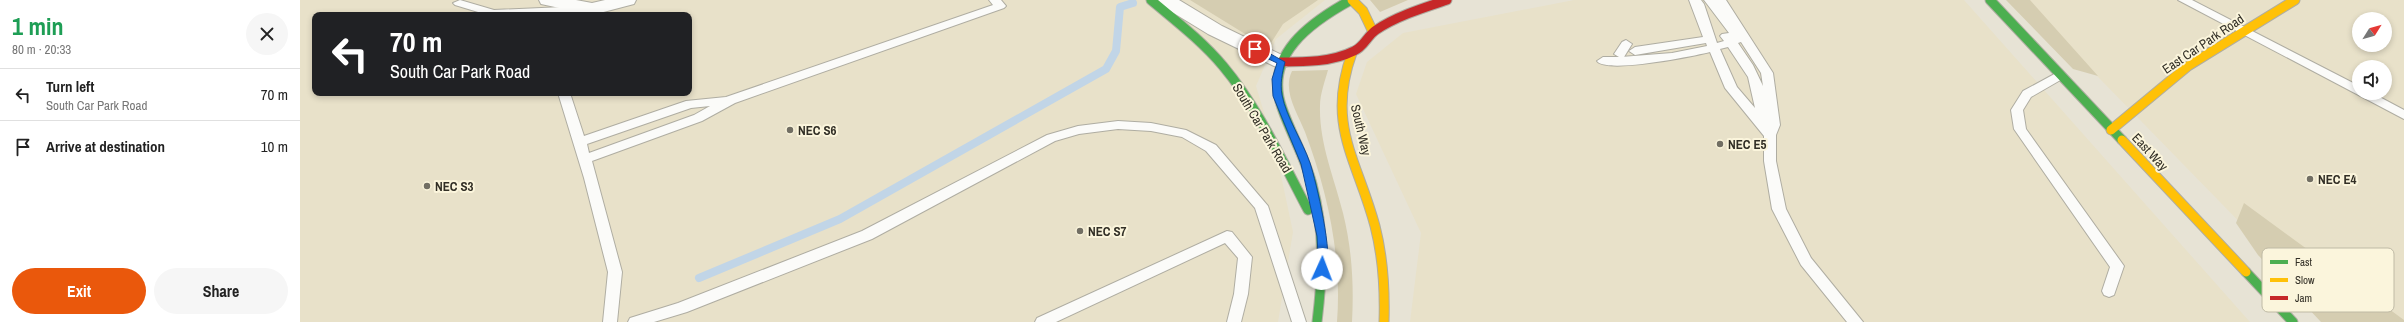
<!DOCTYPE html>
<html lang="en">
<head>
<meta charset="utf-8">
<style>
	body { margin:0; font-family:"Archivo Narrow",sans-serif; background:#f6f6f6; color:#222; height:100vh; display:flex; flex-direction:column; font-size:15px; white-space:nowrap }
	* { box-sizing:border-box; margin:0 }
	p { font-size:13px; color:#767676 }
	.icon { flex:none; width:22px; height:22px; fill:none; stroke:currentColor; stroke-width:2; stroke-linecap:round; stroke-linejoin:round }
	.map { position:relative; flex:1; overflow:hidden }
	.drawer { display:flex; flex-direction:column; background:#fff; width:300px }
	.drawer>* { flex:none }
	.banner { position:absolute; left:12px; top:12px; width:380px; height:84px; border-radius:8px; box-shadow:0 2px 6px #0003; background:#202124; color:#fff; overflow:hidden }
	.needle { width:26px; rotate:53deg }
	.controls { position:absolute; left:2052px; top:12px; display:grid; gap:8px }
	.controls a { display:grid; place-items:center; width:40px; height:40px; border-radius:50%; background:#fff; box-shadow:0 2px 6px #0003; font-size:20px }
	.pin { position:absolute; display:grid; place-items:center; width:34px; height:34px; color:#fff; margin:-17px; border:2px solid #fff; border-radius:50%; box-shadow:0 1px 4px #0007 }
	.me { position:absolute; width:44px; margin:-22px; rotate:2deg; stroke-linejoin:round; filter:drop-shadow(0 0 3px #0008) }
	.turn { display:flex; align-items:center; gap:14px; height:84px; padding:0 12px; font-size:18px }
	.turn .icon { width:52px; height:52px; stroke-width:2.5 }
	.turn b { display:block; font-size:28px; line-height:34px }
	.round { display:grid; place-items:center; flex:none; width:42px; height:42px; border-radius:21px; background:#f6f6f6 }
	.headline { display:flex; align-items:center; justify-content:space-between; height:68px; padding:0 12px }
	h1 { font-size:24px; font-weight:700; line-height:30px; color:#1e9e55 }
	.action { display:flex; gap:8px; margin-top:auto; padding:8px 12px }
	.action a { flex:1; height:46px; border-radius:24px; background:#ea580c; color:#fff; font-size:16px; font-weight:700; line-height:46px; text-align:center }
	.action a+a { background:#f6f6f6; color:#222 }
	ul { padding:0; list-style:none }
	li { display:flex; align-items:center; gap:12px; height:52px; padding:0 12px; border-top:1px solid #e0e0e0 }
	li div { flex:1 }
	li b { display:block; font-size:15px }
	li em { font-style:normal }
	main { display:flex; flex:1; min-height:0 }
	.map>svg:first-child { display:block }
	.built { fill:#e8e1c9; fill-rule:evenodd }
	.green { fill:#d5cdb1 }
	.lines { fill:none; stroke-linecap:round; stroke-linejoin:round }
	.stream { stroke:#c1d5e7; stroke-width:8 }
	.lane-casing { stroke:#afada2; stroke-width:2 }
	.street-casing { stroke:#afada2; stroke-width:2 }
	.fast-casing { stroke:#afada2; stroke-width:11 }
	.slow-casing { stroke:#afada2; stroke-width:11 }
	.jam-casing { stroke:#afada2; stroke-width:11 }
	.lane { fill:#fbfbf9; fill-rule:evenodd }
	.street { fill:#fbfbf9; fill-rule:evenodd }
	.fast { stroke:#4caf50; stroke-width:9 }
	.slow { stroke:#ffc107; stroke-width:9 }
	.jam { stroke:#c62828; stroke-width:9 }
	.route { fill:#1a73e8; stroke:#114b97 }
	.poi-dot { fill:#716e63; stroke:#fbf5dc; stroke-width:1.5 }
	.labels { text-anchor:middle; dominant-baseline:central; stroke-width:4; stroke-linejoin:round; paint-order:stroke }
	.street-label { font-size:13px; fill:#322f26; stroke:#fbf5dc }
	.poi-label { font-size:13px; font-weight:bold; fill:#322f26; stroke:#fbf5dc; text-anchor:start }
	.key { fill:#fbf5dc; stroke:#bfbaa5; stroke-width:1 }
	.key-label { font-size:11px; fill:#322f26 }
</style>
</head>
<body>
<main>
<section class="drawer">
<div class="headline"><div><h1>1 min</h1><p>80 m · 20:33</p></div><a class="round"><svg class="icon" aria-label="close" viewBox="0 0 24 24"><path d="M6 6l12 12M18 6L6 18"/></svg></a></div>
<ul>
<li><svg class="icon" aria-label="left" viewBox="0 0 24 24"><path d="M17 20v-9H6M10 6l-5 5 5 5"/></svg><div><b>Turn left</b><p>South Car Park Road</p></div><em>70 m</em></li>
<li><svg class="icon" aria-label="arrive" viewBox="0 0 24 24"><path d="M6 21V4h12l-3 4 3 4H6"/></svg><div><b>Arrive at destination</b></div><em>10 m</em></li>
</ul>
<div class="action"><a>Exit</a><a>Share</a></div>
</section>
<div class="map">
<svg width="2104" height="322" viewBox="0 0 2104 322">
	<rect width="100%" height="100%" fill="#e7e3d5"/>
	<path class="built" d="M 0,0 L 1025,0 L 976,39 L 956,86 L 976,152 L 993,232 L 978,322 L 0,322 ZM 15,15 L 389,15 L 389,93 L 15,93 Z
		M 1274,0 L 1664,0 L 1950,322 L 1110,322 L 1121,233 L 1056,94 L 1067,62 L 1103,33 Z
		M 1723,0 L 2104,0 L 2104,322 L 2037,322 ZM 2059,19 L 2085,19 L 2085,45 L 2059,45 ZM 2059,67 L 2085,67 L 2085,93 L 2059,93 Z"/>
	<path class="green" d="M 890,0 L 1018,0 L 983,24 L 971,43 L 963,45 Z
		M 1070,0 L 1108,0 L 1080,12 Z
		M 1706,0 L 1730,0 L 1798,76 L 1773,69 Z
		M 1028,70 C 1025,81 1020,94 1020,106 C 1019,143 1034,177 1043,213 C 1052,249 1054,285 1052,322 L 1037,322 C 1042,257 1028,193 1005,132 C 998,114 982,91 992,71 Z
		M 1944,203 L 2104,320 L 2104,322 L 2021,322 L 1958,255 L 1936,223 Z"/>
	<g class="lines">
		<path class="stream" d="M 399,278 L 540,219 L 806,69 L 816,51 L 820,7 L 833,3"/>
		<g class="lane-casing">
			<path id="lane" d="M 160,0 L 194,10 L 286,6 L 292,9 L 286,12 L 188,15 L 155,5 L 153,3 Z
				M 689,0 L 701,0 L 706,6 L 704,8 L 435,103 L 402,121 L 292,161 L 322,272 L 317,322 L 303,322 L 308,272 L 284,178 L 258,93 L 270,93 L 284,136 L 386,101 L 426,97 L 693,5 ZM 410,106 L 394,115 L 289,153 L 287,144 L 391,108 Z
				M 1389,0 L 1401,0 L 1404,4 L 1417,43 L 1424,41 L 1420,36 L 1422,34 L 1429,33 L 1404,0 L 1426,0 L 1473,73 L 1480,125 L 1476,135 L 1476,161 L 1486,209 L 1511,258 L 1563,322 L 1547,322 L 1501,265 L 1472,209 L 1464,161 L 1464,136 L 1425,88 L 1410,52 C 1394,56 1306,74 1297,61 L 1303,57 L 1319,57 L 1314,54 L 1322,42 L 1326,40 L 1332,44 L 1324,57 L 1321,57 L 1372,53 L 1407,46 L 1406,43 L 1335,55 L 1329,51 L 1335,47 L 1403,37 ZM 1441,42 L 1461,73 L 1463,86 L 1453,65 L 1438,43 ZM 1428,47 L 1448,77 L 1455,108 L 1437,87 L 1420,49 Z
				M 1878,0 L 1892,0 L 2059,86 L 2059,93 L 2072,93 L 2104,110 L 2104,119 Z
				M 1760,71 L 1766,75 L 1764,78 L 1731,97 L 1723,110 L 1726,129 L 1824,266 L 1814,295 L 1809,297 L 1804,295 L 1802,291 L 1810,267 L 1714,129 L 1711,110 L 1723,91 Z
				M 818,121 L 851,123 L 886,130 L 916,145 L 968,206 L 1006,322 L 992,322 L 955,208 L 906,151 L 882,137 L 851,131 L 818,129 L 779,134 L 755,141 L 572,239 L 387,312 L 354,322 L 328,322 L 330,318 L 378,303 L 562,231 L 747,135 L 778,126 Z
				M 927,231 L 932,232 L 952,257 L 948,294 L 941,322 L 927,322 L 934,294 L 938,258 L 925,243 L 756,322 L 735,322 L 737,318 Z"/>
		</g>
		<g class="street-casing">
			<path id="street" d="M 239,0 L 276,0 L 292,3 L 305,0 L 336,0 L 334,4 L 292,15 L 241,4 Z
				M 857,0 L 879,0 L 922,26 L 988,58 L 991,62 L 988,66 L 981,68 L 974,66 L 908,34 L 859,4 Z"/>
		</g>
		<g class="fast-casing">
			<path id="fast" d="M 851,0 C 876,21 902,41 923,66 C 959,109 982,161 1008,210
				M 1690,0 L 1822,140
				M 1946,272 L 1993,322
				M 1017,322 C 1023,272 1025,233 1012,184 C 1005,157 991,134 982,108 C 963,55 1011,22 1051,0"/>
		</g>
		<g class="slow-casing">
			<path id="slow" d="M 1052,0 L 1063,11 L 1073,32
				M 1052,53 C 1026,125 1057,159 1075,226 C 1083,257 1085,290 1084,322
				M 1811,130 L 1888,66 L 1995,0
				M 1822,140 L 1946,272"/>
		</g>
		<g class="jam-casing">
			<path id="jam" d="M 981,62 C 1005,62 1032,62 1054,51 C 1064,47 1067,36 1076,30 C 1097,16 1123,8 1147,0"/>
		</g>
		<use href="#lane" class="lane"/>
		<use href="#street" class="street"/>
		<use href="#fast" class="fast"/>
		<use href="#slow" class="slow"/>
		<use href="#jam" class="jam"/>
	</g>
	<path class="route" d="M 952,47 L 958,47 L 985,62 C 982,73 980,84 982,95 C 986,117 1003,142 1010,163 C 1016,181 1034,257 1026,272 L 1019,272 L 1017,236 L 1001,164 L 973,96 L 972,79 L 977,63 L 952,51 Z"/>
	<g class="poi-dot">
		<circle cx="490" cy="130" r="4"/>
		<circle cx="1420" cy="144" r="4"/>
		<circle cx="2010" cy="179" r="4"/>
		<circle cx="127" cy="186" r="4"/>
		<circle cx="780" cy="231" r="4"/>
	</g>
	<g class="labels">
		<g class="street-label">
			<text transform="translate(1903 44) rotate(-34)">East Car Park Road</text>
			<text transform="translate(962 128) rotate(59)">South Car Park Road</text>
			<text transform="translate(1061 130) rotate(77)">South Way</text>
			<text transform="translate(1850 152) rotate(47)">East Way</text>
		</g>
		<g class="poi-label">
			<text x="498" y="130">NEC S6</text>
			<text x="1428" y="144">NEC E5</text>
			<text x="2018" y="179">NEC E4</text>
			<text x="135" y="186">NEC S3</text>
			<text x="788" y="231">NEC S7</text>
		</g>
	</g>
	<rect x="1962" y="248" width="132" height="64" rx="6" class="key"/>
	<rect x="1970" y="260" width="18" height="4" fill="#4caf50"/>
	<rect x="1970" y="278" width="18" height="4" fill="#ffc107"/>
	<rect x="1970" y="296" width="18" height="4" fill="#c62828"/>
	<g class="key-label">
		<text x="1995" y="266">Fast</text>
		<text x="1995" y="284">Slow</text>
		<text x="1995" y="302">Jam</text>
	</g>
</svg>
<div class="controls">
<a><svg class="needle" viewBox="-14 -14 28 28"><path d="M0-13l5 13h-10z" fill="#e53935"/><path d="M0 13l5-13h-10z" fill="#767676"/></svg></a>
<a><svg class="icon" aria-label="sound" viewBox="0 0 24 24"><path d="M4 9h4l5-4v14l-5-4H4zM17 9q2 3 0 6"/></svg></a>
</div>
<div class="pin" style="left:955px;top:49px;background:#d93025"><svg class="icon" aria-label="arrive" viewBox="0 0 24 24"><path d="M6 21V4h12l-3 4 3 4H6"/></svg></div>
<svg class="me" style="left:1022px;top:269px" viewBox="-20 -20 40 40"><circle r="19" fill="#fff"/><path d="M0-13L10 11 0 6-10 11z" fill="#1a73e8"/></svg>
<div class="banner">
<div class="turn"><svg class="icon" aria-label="left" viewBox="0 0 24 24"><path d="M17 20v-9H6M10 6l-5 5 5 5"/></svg><div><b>70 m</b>South Car Park Road</div></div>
</div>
</div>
</main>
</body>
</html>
